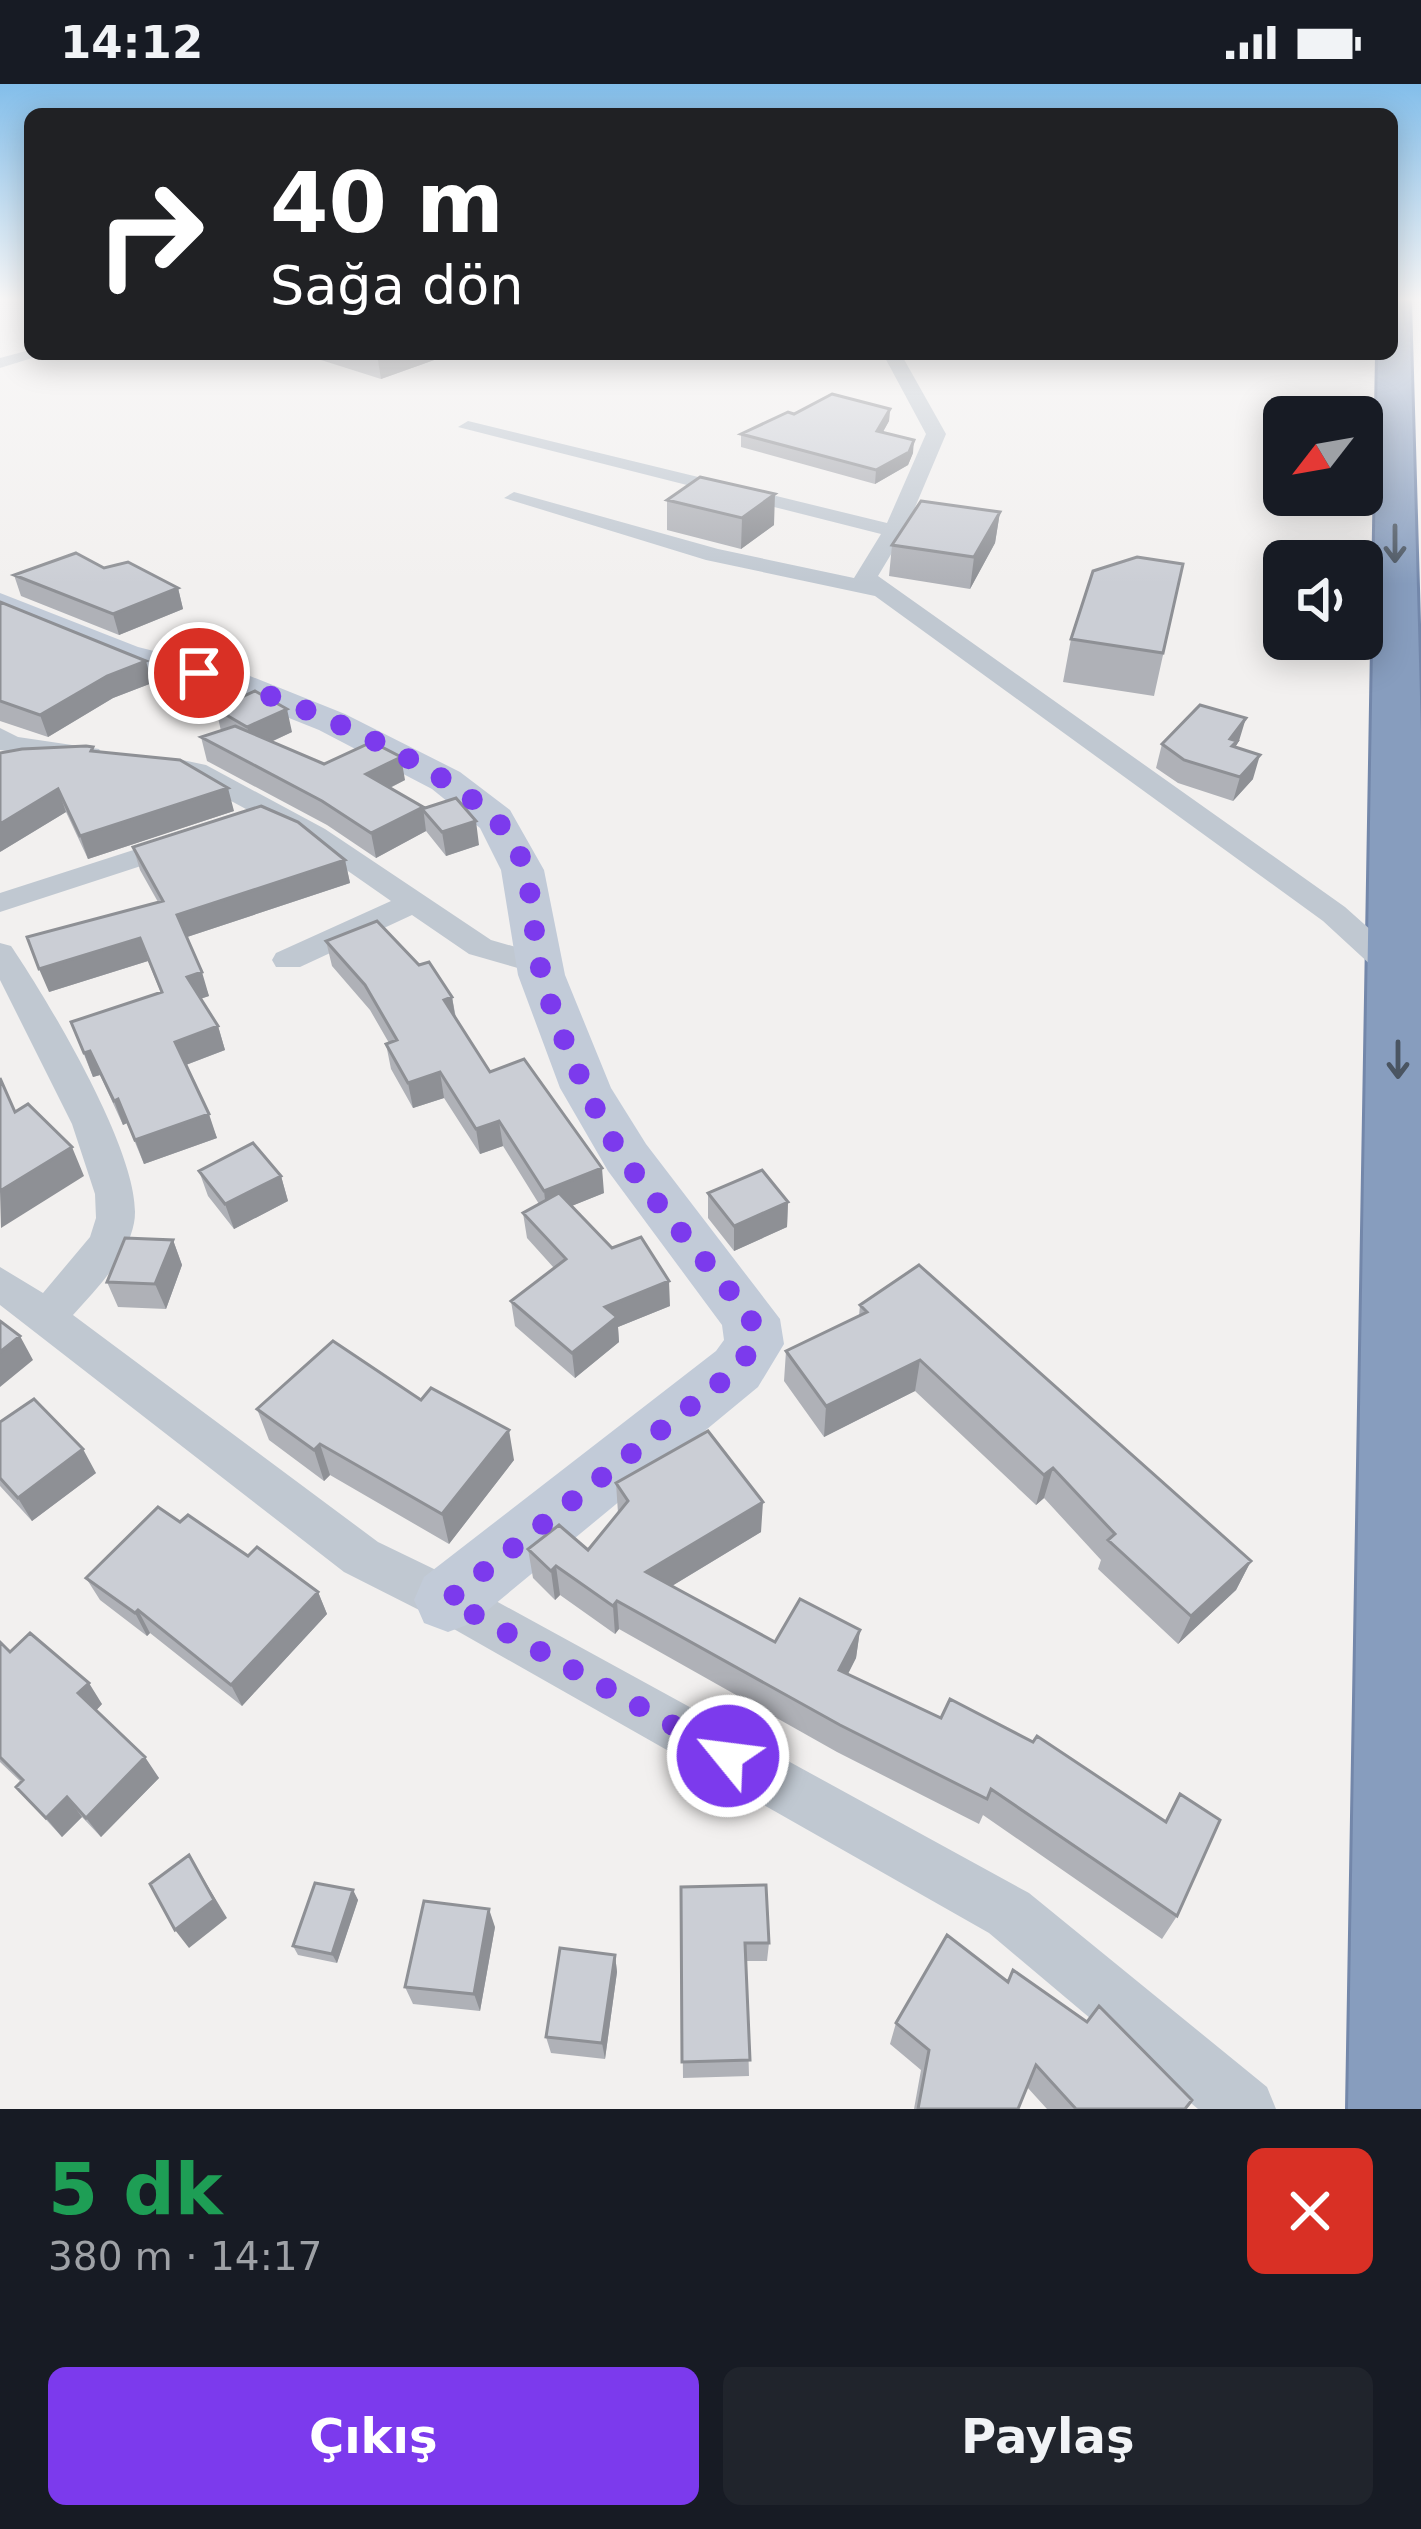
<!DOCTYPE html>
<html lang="tr">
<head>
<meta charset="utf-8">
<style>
	body { margin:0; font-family:"DejaVu Sans",sans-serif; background:#20242c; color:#f1f3f6; height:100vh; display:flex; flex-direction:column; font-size:45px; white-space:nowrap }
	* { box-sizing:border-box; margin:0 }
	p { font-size:39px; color:#9ea1a6 }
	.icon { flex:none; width:66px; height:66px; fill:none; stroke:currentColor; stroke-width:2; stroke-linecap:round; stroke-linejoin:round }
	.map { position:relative; height:2025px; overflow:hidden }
	.drawer { display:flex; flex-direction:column; background:#171b24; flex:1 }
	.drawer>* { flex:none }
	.banner { position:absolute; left:24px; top:24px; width:1374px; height:252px; border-radius:18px; box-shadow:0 6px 30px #0003; background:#202124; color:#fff; overflow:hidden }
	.needle { width:78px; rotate:239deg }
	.controls { position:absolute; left:1263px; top:312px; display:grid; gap:24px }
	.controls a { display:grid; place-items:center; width:120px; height:120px; border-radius:18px; background:#171b24; box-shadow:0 6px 30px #0003; font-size:60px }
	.pin { position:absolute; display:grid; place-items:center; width:102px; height:102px; color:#fff; margin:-51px; border:6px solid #fff; border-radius:50%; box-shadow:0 3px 12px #0007 }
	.me { position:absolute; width:132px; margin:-66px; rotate:299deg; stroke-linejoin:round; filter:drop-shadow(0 0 9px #0008) }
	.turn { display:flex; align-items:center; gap:42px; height:252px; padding:0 48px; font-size:54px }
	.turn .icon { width:156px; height:156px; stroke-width:2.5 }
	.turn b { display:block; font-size:84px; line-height:102px }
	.round { display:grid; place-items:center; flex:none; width:126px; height:126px; border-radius:18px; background:#20242c }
	.headline { display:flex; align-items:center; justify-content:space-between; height:204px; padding:0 48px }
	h1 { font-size:72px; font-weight:700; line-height:90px; color:#1e9e55 }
	.cta { display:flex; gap:24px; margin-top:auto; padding:24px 48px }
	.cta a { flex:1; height:138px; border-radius:18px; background:#7c3aed; color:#fff; font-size:48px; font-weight:700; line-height:138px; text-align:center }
	.cta a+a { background:#20242c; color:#f1f3f6 }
	.status { display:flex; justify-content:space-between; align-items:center; height:84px; padding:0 60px; background:#171b24; direction:ltr }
	.status svg { height:33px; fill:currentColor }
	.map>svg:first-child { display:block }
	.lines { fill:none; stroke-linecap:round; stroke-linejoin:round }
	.highway-casing { stroke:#7387aa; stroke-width:6 }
	.street { fill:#c0c8d1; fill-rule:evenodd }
	.secondary { fill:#c2cbd8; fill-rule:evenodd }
	.highway { fill:#879dbe; fill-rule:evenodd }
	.wall { fill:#afb1b7 }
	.shaded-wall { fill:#8e9095 }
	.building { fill:#cbced5; stroke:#8e9095; stroke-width:3 }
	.oneway { stroke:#4a5562 }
	.route { stroke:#7c3aed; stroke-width:21; stroke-dasharray:0 37.8 }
</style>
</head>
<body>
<div class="status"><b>14:12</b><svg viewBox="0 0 49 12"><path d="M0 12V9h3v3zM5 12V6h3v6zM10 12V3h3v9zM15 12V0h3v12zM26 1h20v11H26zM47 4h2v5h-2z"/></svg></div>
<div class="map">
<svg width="1421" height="2025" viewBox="0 0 1421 2025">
	<rect width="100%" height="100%" fill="#f2f0ef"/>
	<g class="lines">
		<g class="highway-casing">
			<path id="highway" d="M 1392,217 L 1409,217 L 1421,648 L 1421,2025 L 1348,2025 L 1378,270 L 1392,270 Z"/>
		</g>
		<path class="street" d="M 30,266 L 30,270 L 45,270 L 0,284 L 0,274 Z
			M 883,270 L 901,270 L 946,350 L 905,447 L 878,492 L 1345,823 L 1410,881 L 1414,888 L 1410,895 L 1386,895 L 1323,837 L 875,512 L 706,476 L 504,414 L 514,408 L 718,465 L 854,494 L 881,450 L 458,343 L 468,337 L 887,439 L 926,350 Z
			M 0,644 L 18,653 L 99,665 L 103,671 L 89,679 L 0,666 Z
			M 173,674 L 206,681 L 325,745 L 491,856 L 551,873 L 555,880 L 551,887 L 539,890 L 469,870 L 412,831 L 300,883 L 276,883 L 272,876 L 276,869 L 391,817 L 305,757 L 187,693 L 163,688 L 159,682 Z
			M 180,751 L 195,760 L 190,766 L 0,828 L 0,809 Z
			M 0,859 L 11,862 C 47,915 146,1078 134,1139 C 127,1175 96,1205 73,1231 L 378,1458 L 465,1500 L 1029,1809 L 1267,2003 L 1276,2025 L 1198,2025 L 989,1849 L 431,1532 L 344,1488 L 0,1221 L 0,1183 L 43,1209 L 90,1153 L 96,1134 L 95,1110 L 72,1040 L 0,896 Z"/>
		<path class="secondary" d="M 0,509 L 138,563 L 245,590 L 345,630 L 460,688 L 510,726 L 544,786 L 565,891 L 611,1004 L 646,1060 L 780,1235 L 784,1260 L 758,1303 L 472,1539 L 448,1548 L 424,1539 L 414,1516 L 424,1493 L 716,1267 L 724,1256 L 722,1241 L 608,1087 L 560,1004 L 518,891 L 501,786 L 480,744 L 432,705 L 319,646 L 219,606 L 114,577 L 0,531 Z"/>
		<use href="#highway" class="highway"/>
	</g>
	<path class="wall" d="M 302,270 L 451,270 L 381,295 Z
		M 890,325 L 889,337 L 883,348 L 913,369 L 908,381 L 875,400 L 741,363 L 741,350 Z
		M 667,416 L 774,441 L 741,465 L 667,446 Z
		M 1000,428 L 995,459 L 970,505 L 889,492 L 892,461 Z
		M 1183,480 L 1154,612 L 1063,598 L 1071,555 Z
		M 104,484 L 178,504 L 183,525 L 119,551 L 21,512 L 14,491 Z
		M 0,518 L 152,599 L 113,614 L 48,653 L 0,637 Z
		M 216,625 L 292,648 L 271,658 L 324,680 L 405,696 L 390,704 L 423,723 L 479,761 L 446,772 L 426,747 L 376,774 L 327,741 L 207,677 L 201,653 L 221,647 Z
		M 1239,657 L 1235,663 L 1253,695 L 1233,717 L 1178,699 L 1156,684 L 1162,660 Z
		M 93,663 L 94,667 L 234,727 L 88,775 L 66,728 L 0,768 Z
		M 133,763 L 345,776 L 350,799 L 187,853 L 209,912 L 200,915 L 218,942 L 225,966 L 186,981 L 217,1054 L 144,1080 L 127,1039 L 123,1041 L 100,991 L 93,993 L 71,938 L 161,909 L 148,877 L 49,908 L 158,818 L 140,786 Z
		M 326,857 L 419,881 L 452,913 L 456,934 L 490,988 L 604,1109 L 571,1122 L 670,1222 L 618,1243 L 619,1258 L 575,1294 L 515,1242 L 511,1217 L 554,1184 L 527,1154 L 523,1129 L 539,1120 L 503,1062 L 480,1070 L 444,1014 L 413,1024 L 391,985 L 386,960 L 389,959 L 370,926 L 332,882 Z
		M 199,1087 L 281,1092 L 288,1117 L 234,1145 L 208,1112 Z
		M 708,1109 L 788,1118 L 787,1143 L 734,1167 L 708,1134 Z
		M 173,1156 L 182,1181 L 166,1225 L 118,1223 L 107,1198 Z
		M 860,1221 L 1251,1477 L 1236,1506 L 1178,1560 L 1098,1485 L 1101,1476 L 1044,1414 L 1036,1421 L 915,1307 L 824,1353 L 784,1297 L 786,1267 L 859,1232 Z
		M 421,1316 L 514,1376 L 449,1460 L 330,1391 L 324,1397 L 269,1356 L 257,1325 Z
		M 0,1338 L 96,1389 L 32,1437 L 0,1402 Z
		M 616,1399 L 761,1448 L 672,1502 L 775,1558 L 860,1546 L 856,1574 L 848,1590 L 1165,1737 L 1180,1710 L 1177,1832 L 1162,1855 L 983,1731 L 979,1740 L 837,1668 L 619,1545 L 615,1550 L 560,1511 L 555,1516 L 533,1494 L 528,1465 L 588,1466 L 618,1429 Z
		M 180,1438 L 318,1508 L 327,1530 L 242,1622 L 150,1549 L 147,1552 L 100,1516 L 86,1494 Z
		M 0,1558 L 10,1568 L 102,1620 L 96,1626 L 159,1694 L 101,1753 L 82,1733 L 62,1753 L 16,1703 L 21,1698 L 0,1678 Z
		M 681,1803 L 769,1859 L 767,1877 L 746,1877 L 749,1992 L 683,1994 Z
		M 353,1806 L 358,1816 L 337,1879 L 298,1871 L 293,1862 Z
		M 495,1843 L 480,1927 L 413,1920 L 405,1903 Z
		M 615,1871 L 617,1888 L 605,1975 L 551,1969 L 546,1953 Z
		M 1008,1898 L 1185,2025 L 1047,2025 L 1027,2003 L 1018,2025 L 914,2025 L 921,1986 L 890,1960 L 896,1939 Z"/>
	<path class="shaded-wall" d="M 377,270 L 451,270 L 381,295 Z
		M 890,325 L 889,337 L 876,360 L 877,347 Z
		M 914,356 L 913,369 L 908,381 L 875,400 L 876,386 Z
		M 775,410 L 774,441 L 741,465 L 742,434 Z
		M 1000,428 L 995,459 L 970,505 L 974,473 Z
		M 178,504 L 183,525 L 119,551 L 113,530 Z
		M 146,577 L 152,599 L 113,614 L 48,653 L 40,631 L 107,592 Z
		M 287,625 L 292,648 L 253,666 L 247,643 Z
		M 1246,634 L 1239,657 L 1236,662 L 1231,681 L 1230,655 Z
		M 1260,671 L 1253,695 L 1233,717 L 1240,693 Z
		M 401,673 L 405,696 L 371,713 L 366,690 Z
		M 228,704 L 234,727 L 88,775 L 80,752 Z
		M 58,705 L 66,728 L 0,768 L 0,740 Z
		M 423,723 L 426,747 L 376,774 L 371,749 Z
		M 476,737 L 479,761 L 446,772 L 442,748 Z
		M 345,776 L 350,799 L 184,854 L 177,831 Z
		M 140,854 L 148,877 L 49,908 L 39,885 Z
		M 202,888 L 209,912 L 194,917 L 187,893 Z
		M 452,913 L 456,938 L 444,916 Z
		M 218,942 L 225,966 L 183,982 L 175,958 Z
		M 90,967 L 100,991 L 93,993 L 84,969 Z
		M 440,988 L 444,1014 L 413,1024 L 408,999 Z
		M 118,1015 L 127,1039 L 123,1041 L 114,1017 Z
		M 209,1030 L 217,1054 L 144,1080 L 135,1056 Z
		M 499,1037 L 503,1062 L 480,1070 L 476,1045 Z
		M 72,1063 L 84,1092 L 1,1144 L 0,1107 Z
		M 602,1084 L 604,1109 L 547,1132 L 544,1107 Z
		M 281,1092 L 288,1117 L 234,1145 L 225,1120 Z
		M 788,1118 L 787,1143 L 734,1167 L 734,1142 Z
		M 173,1156 L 182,1181 L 166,1225 L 155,1200 Z
		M 669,1197 L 670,1222 L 618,1243 L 619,1258 L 575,1294 L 572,1269 L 605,1223 Z
		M 20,1252 L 33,1276 L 0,1303 L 0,1268 Z
		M 920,1276 L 915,1307 L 824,1353 L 826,1322 Z
		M 509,1346 L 514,1376 L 449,1460 L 442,1430 Z
		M 320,1360 L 330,1391 L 324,1397 L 314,1366 Z
		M 83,1365 L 96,1389 L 32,1437 L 18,1414 Z
		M 1053,1384 L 1044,1414 L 1036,1421 L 1044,1391 Z
		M 763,1418 L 761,1448 L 647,1517 L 646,1488 Z
		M 1251,1477 L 1236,1506 L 1178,1560 L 1191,1532 Z
		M 556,1482 L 560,1511 L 555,1516 L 551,1487 Z
		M 318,1508 L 327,1530 L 242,1622 L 231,1601 Z
		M 617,1517 L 619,1545 L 615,1550 L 613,1522 Z
		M 138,1526 L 150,1549 L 147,1552 L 135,1529 Z
		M 860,1546 L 856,1574 L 836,1613 L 839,1586 Z
		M 89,1599 L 102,1620 L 93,1630 L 78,1609 Z
		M 145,1673 L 159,1694 L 101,1753 L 86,1734 Z
		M 67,1713 L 82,1733 L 62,1753 L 46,1734 Z
		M 189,1771 L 227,1834 L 189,1864 L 175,1846 Z
		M 353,1806 L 358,1816 L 337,1879 L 332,1870 Z
		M 489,1825 L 495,1843 L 480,1927 L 474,1910 Z
		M 615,1871 L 617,1888 L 605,1975 L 602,1959 Z"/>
	<path class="building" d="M 832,310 L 890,325 L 877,347 L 914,356 L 909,368 L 876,386 L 741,350 L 788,328 L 794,330 Z
		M 700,393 L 775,410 L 742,434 L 667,416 Z
		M 921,417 L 1000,428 L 974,473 L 892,461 Z
		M 76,469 L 104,484 L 128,478 L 178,504 L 113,530 L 14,491 Z
		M 1137,473 L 1183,480 L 1163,569 L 1071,555 L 1093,487 Z
		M 0,518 L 146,577 L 107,592 L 40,631 L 0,617 Z
		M 255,607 L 287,625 L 247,643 L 216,625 Z
		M 1200,621 L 1246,634 L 1230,655 L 1237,657 L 1232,662 L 1260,671 L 1240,693 L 1184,676 L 1162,660 Z
		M 235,642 L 324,680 L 372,658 L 401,673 L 366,690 L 423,723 L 371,749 L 322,717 L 201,653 Z
		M 86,662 L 93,663 L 91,667 L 180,676 L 228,704 L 80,752 L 58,705 L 0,740 L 0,669 L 22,665 Z
		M 456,714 L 476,737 L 442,748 L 422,725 Z
		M 261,722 L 298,738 L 345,776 L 177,831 L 202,888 L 187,893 L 218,942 L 175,958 L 209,1030 L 135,1056 L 118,1015 L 114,1017 L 90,967 L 84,969 L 71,938 L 162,908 L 140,854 L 39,885 L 27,853 L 163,817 L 133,763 Z
		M 377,837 L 419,881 L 429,878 L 452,913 L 444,916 L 490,988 L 524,975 L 602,1084 L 544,1107 L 499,1037 L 476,1045 L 440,988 L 408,999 L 386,960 L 397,956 L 365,901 L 326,857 Z
		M 0,994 L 15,1028 L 28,1020 L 72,1063 L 0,1107 Z
		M 253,1059 L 281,1092 L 225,1120 L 199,1087 Z
		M 762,1086 L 788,1118 L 734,1142 L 708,1109 Z
		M 559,1109 L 612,1164 L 641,1153 L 669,1197 L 605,1223 L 617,1233 L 572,1269 L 511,1217 L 566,1175 L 523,1129 Z
		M 125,1154 L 173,1156 L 155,1200 L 107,1198 Z
		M 919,1181 L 1251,1477 L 1191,1532 L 1108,1456 L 1115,1450 L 1053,1384 L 1044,1391 L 920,1276 L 826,1322 L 786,1267 L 867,1228 L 860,1221 Z
		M 0,1237 L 20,1252 L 0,1268 Z
		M 333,1257 L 421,1316 L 431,1304 L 509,1346 L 442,1430 L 320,1360 L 314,1366 L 257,1325 Z
		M 34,1315 L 83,1365 L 18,1414 L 0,1394 L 0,1338 Z
		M 708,1347 L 763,1418 L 646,1488 L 775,1558 L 800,1515 L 860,1546 L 839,1586 L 941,1634 L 950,1615 L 1033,1658 L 1037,1652 L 1166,1738 L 1180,1710 L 1220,1736 L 1177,1832 L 991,1705 L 987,1715 L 840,1641 L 617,1517 L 613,1522 L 556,1482 L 551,1487 L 528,1465 L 559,1441 L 588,1466 L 628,1417 L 616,1399 Z
		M 158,1423 L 180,1438 L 188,1431 L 248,1472 L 257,1463 L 318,1508 L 231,1601 L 138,1526 L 135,1529 L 86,1494 Z
		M 30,1549 L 89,1599 L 78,1609 L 145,1673 L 86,1734 L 67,1713 L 46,1734 L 16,1703 L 23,1696 L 0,1673 L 0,1558 L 10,1568 Z
		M 189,1771 L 214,1816 L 175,1846 L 150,1800 Z
		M 315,1799 L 353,1806 L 332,1870 L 293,1862 Z
		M 766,1801 L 769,1859 L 745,1859 L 750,1976 L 682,1978 L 681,1803 Z
		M 424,1817 L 489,1825 L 474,1910 L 405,1903 Z
		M 947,1851 L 1008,1898 L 1013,1886 L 1087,1938 L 1099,1922 L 1192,2016 L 1185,2025 L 1076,2025 L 1036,1981 L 1018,2025 L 918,2025 L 929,1966 L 896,1939 Z
		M 560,1864 L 615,1871 L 602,1959 L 546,1953 Z"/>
	<defs><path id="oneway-shaft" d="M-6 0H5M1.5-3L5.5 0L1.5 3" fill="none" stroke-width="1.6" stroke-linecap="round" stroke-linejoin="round" transform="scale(3)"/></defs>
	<g class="oneway">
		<use href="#oneway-shaft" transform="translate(1395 460) rotate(90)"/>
		<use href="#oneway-shaft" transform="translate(1398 976) rotate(90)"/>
	</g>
	<linearGradient id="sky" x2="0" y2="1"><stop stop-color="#83beea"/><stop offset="0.43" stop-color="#f9f8f8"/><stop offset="1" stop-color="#f9f8f8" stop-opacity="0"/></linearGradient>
	<rect width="1421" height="500" fill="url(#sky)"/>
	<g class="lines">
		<path class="route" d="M 199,589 C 277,609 476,689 515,761 C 534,796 531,838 539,877 C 545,907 558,943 571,972 C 588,1010 606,1051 631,1084 C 669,1136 712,1184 751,1234 L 754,1260 L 737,1285 L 448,1516 L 728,1672"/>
	</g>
</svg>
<div class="controls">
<a><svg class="needle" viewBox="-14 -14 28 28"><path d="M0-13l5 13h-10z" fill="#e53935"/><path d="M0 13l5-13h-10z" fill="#9ea1a6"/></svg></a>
<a><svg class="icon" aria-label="sound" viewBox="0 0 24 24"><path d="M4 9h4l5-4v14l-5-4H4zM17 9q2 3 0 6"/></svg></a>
</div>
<div class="pin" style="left:199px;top:589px;background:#d93025"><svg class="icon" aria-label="arrive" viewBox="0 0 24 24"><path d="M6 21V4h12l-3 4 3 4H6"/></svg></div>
<svg class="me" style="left:728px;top:1672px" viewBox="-20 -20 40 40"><circle r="17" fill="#7c3aed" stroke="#fff" stroke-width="3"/><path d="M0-11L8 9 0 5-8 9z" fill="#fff"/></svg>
<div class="banner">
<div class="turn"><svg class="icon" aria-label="right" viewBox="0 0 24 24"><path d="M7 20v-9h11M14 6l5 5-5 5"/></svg><div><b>40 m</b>Sağa dön</div></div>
</div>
</div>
<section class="drawer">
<div class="headline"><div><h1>5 dk</h1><p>380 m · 14:17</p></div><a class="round" style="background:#d93025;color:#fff"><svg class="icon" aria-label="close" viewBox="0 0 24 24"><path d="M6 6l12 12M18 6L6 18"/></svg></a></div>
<div class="cta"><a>Çıkış</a><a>Paylaş</a></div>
</section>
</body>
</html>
